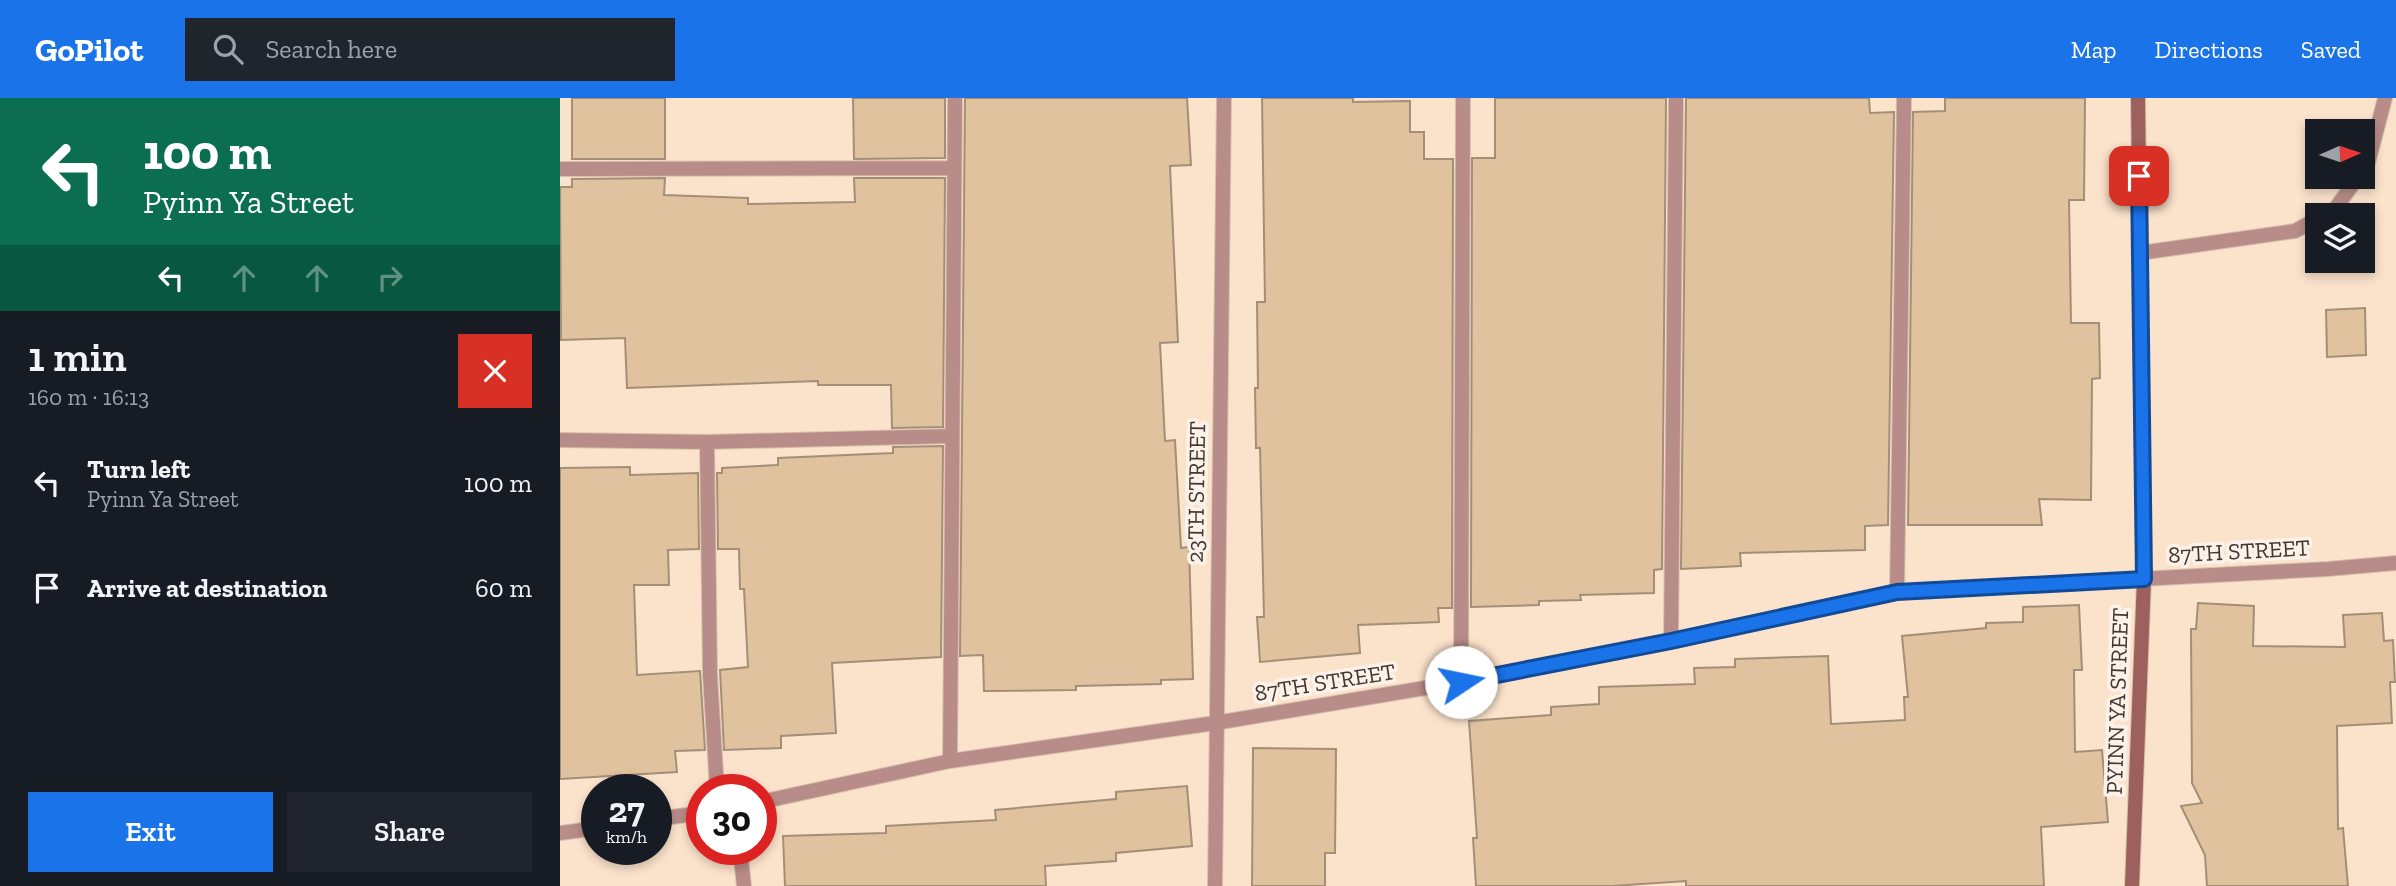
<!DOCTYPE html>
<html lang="en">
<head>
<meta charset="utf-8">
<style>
	body { margin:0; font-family:"Zilla Slab",serif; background:#20242c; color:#f1f3f6; height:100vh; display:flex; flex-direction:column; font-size:26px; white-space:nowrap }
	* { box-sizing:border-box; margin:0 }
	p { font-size:23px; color:#9ea1a6 }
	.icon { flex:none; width:38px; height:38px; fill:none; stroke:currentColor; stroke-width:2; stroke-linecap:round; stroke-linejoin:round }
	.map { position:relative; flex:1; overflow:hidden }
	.drawer { display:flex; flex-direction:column; background:#171b24; width:560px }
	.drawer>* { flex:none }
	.top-card { background:#0b6e4f; color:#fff; overflow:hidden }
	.needle { width:46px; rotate:87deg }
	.buttons { position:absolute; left:1745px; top:21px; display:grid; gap:14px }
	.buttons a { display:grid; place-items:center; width:70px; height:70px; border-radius:0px; background:#171b24; box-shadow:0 4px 10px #0003; font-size:35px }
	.speed { position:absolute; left:21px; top:676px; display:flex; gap:14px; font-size:35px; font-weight:700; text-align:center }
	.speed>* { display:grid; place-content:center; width:91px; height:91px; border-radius:50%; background:#171b24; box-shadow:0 4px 10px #0003; line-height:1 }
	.speed small { font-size:18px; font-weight:400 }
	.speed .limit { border:10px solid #d22; background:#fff; color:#111 }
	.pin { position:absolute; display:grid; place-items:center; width:60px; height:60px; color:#fff; margin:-30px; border-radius:14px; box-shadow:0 4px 10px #0006 }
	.me { position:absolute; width:77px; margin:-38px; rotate:79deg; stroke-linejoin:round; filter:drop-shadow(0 0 5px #0008) }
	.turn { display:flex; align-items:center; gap:24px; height:147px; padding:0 28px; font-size:32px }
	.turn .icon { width:91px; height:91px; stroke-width:2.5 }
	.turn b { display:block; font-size:49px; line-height:60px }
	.lanes { display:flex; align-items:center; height:66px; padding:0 28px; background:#0003; justify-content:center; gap:35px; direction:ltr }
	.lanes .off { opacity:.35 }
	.round { display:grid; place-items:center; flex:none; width:74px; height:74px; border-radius:0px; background:#20242c }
	.overview { display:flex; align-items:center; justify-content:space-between; height:119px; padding:0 28px }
	h1 { font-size:42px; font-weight:600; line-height:52px }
	.button { display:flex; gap:14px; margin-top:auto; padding:14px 28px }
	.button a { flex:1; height:80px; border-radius:0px; background:#1a73e8; color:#fff; font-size:28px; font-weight:600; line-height:80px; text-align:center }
	.button a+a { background:#20242c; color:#f1f3f6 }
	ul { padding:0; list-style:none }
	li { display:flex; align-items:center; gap:21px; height:105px; padding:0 28px }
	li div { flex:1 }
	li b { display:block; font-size:26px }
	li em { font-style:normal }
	header { display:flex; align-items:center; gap:42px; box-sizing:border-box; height:98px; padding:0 35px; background:#1a73e8; color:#fff }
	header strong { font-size:33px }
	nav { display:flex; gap:38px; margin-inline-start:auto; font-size:24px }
	.search { width:490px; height:63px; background:#20242c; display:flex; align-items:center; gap:18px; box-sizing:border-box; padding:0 24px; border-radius:0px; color:#9ea1a6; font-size:26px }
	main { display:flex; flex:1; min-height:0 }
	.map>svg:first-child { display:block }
	.building { fill:#e0c29f; stroke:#a38f78; stroke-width:2 }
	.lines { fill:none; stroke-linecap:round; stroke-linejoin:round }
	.minor-casing { stroke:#d6c0ac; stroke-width:16 }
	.secondary-casing { stroke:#d6c0ac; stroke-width:16 }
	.minor { stroke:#b88c88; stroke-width:14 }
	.secondary { stroke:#9d605c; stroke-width:14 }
	.route-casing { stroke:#114b97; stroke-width:18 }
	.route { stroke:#1a73e8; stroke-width:12 }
	.labels { text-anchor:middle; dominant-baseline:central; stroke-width:7; stroke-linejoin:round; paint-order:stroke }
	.street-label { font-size:23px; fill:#42382f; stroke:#fcf2e9 }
</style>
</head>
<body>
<header>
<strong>GoPilot</strong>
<div class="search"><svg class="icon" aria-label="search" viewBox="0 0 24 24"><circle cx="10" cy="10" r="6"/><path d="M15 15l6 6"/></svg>Search here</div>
<nav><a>Map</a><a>Directions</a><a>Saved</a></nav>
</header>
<main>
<section class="drawer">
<div class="top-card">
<div class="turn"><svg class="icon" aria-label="left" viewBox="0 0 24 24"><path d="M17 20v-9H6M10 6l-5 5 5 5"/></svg><div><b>100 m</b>Pyinn Ya Street</div></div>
<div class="lanes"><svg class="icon" aria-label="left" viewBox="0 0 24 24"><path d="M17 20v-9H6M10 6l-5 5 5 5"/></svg><svg class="icon off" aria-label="ahead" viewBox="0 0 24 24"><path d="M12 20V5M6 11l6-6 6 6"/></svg><svg class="icon off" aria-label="ahead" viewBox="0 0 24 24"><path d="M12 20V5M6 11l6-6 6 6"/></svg><svg class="icon off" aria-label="right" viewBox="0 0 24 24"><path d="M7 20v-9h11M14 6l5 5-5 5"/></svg></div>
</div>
<div class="overview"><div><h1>1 min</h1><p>160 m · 16:13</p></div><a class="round" style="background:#d93025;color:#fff"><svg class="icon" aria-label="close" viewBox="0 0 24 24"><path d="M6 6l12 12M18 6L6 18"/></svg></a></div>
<ul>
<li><svg class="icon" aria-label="left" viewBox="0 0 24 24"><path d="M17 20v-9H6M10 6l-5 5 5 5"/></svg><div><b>Turn left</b><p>Pyinn Ya Street</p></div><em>100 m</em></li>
<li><svg class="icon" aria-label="arrive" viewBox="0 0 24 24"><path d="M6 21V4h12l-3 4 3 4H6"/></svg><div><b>Arrive at destination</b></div><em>60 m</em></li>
</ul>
<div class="button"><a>Exit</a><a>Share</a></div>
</section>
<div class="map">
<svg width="1836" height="788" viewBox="0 0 1836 788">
	<rect width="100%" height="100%" fill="#fbe2cb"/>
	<path class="building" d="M 12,0 L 105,0 L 105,61 L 12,61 Z
		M 293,0 L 385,0 L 385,60 L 294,61 Z
		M 405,0 L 627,0 L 631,67 L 610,68 L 618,244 L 600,245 L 605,343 L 615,342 L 621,450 L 629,449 L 633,581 L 601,582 L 601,586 L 516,588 L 516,592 L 424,593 L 423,557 L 400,558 Z
		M 702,0 L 793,0 L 793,4 L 850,3 L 850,34 L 864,34 L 864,61 L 893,61 L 892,510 L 878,510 L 879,524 L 798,527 L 800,555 L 700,564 L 697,519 L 704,519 L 700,350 L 696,350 L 695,290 L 698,290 L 697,204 L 705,204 Z
		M 935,0 L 1106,0 L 1102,471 L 1094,472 L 1094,495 L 1020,497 L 1021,502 L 979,503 L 979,507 L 911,509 L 912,60 L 935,60 Z
		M 1126,0 L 1309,0 L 1310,15 L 1334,14 L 1328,427 L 1305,428 L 1305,452 L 1180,455 L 1181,468 L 1121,471 Z
		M 1385,0 L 1525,0 L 1524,102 L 1509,102 L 1511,225 L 1539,225 L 1540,280 L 1532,281 L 1531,402 L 1479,401 L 1482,427 L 1348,427 L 1353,14 L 1385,13 Z
		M 105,80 L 104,97 L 188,100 L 188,106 L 295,104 L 294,80 L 385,80 L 383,329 L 332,330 L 331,287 L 258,287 L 258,283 L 67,290 L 65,240 L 1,242 L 0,89 L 12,89 L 12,81 Z
		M 1805,210 L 1806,257 L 1767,259 L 1766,212 Z
		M 383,348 L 381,559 L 272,565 L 276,635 L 221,638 L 221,650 L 164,652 L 160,572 L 188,569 L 184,491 L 180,491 L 179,451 L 158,451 L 157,375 L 162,375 L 162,370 L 218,367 L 218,360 L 333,355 L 333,349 Z
		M 70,369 L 70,377 L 138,375 L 139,451 L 108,452 L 109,487 L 74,487 L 77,577 L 140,573 L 145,652 L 115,653 L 117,674 L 0,681 L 0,370 Z
		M 1638,505 L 1694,508 L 1693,548 L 1785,549 L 1783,517 L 1822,515 L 1824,543 L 1833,542 L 1835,584 L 1830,584 L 1832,625 L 1777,628 L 1778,731 L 1783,730 L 1788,788 L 1647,788 L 1645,757 L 1621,708 L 1642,705 L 1632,685 L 1631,531 L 1636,531 Z
		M 1519,507 L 1522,572 L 1514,572 L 1515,654 L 1542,652 L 1548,724 L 1481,729 L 1484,788 L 1126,788 L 1126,783 L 1052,788 L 916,788 L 913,740 L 917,740 L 909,623 L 991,617 L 991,609 L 1039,606 L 1039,589 L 1135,586 L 1134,570 L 1175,569 L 1175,561 L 1268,558 L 1271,626 L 1345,622 L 1344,599 L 1348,599 L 1342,538 L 1426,530 L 1426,525 L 1463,524 L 1463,509 Z
		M 693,650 L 776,651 L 775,755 L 765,755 L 765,788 L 692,788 Z
		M 627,688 L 632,748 L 556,755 L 556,763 L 485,768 L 486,788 L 225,788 L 223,738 L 326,735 L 326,728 L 436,722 L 435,712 L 556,701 L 556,694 Z"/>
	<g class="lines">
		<g class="minor-casing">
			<path id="minor" d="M 0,71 L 394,70
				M 1802,73 L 1808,65 L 1825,0
				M 1763,117 L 1775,111 L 1798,79
				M 1580,155 L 1735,133 L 1757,121
				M 0,342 L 147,344 L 392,338
				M 147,344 L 150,577 L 157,691
				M 1337,494 L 1344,0
				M 1111,543 L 1116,0
				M 901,584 L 903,0
				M 390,663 L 395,0
				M 201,704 L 390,663 L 655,625 L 901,584 L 1111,543 L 1337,494 L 1768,471 L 1836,465
				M 96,721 L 142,715
				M 0,735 L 37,730
				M 180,751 L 184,788
				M 655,788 L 664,0"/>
		</g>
		<g class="secondary-casing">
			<path id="secondary" d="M 1572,788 L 1584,481 L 1578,0"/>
		</g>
		<use href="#minor" class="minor"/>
		<use href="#secondary" class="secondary"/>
	</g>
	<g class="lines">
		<g class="route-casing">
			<path id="route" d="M 901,584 L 1111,543 L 1337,494 L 1584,481 L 1579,78"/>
		</g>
		<use href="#route" class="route"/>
	</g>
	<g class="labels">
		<g class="street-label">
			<text transform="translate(636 394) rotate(-89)">23TH STREET</text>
			<text transform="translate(1679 453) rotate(-3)">87TH STREET</text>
			<text transform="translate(765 584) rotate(-9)">87TH STREET</text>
			<text transform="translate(1557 603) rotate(-88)">PYINN YA STREET</text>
		</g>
	</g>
</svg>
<div class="buttons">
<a><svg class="needle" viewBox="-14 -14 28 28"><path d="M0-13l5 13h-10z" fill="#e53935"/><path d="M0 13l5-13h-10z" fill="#9ea1a6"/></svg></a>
<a><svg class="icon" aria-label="layers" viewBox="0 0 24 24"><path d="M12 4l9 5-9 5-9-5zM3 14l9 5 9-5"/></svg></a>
</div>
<div class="speed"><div>27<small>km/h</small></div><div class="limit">30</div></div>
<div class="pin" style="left:1579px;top:78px;background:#d93025"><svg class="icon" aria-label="arrive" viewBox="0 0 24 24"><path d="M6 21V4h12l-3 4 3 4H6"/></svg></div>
<svg class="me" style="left:901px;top:584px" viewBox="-20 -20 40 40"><circle r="19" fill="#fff"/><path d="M0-13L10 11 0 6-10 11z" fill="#1a73e8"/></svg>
</div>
</main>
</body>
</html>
